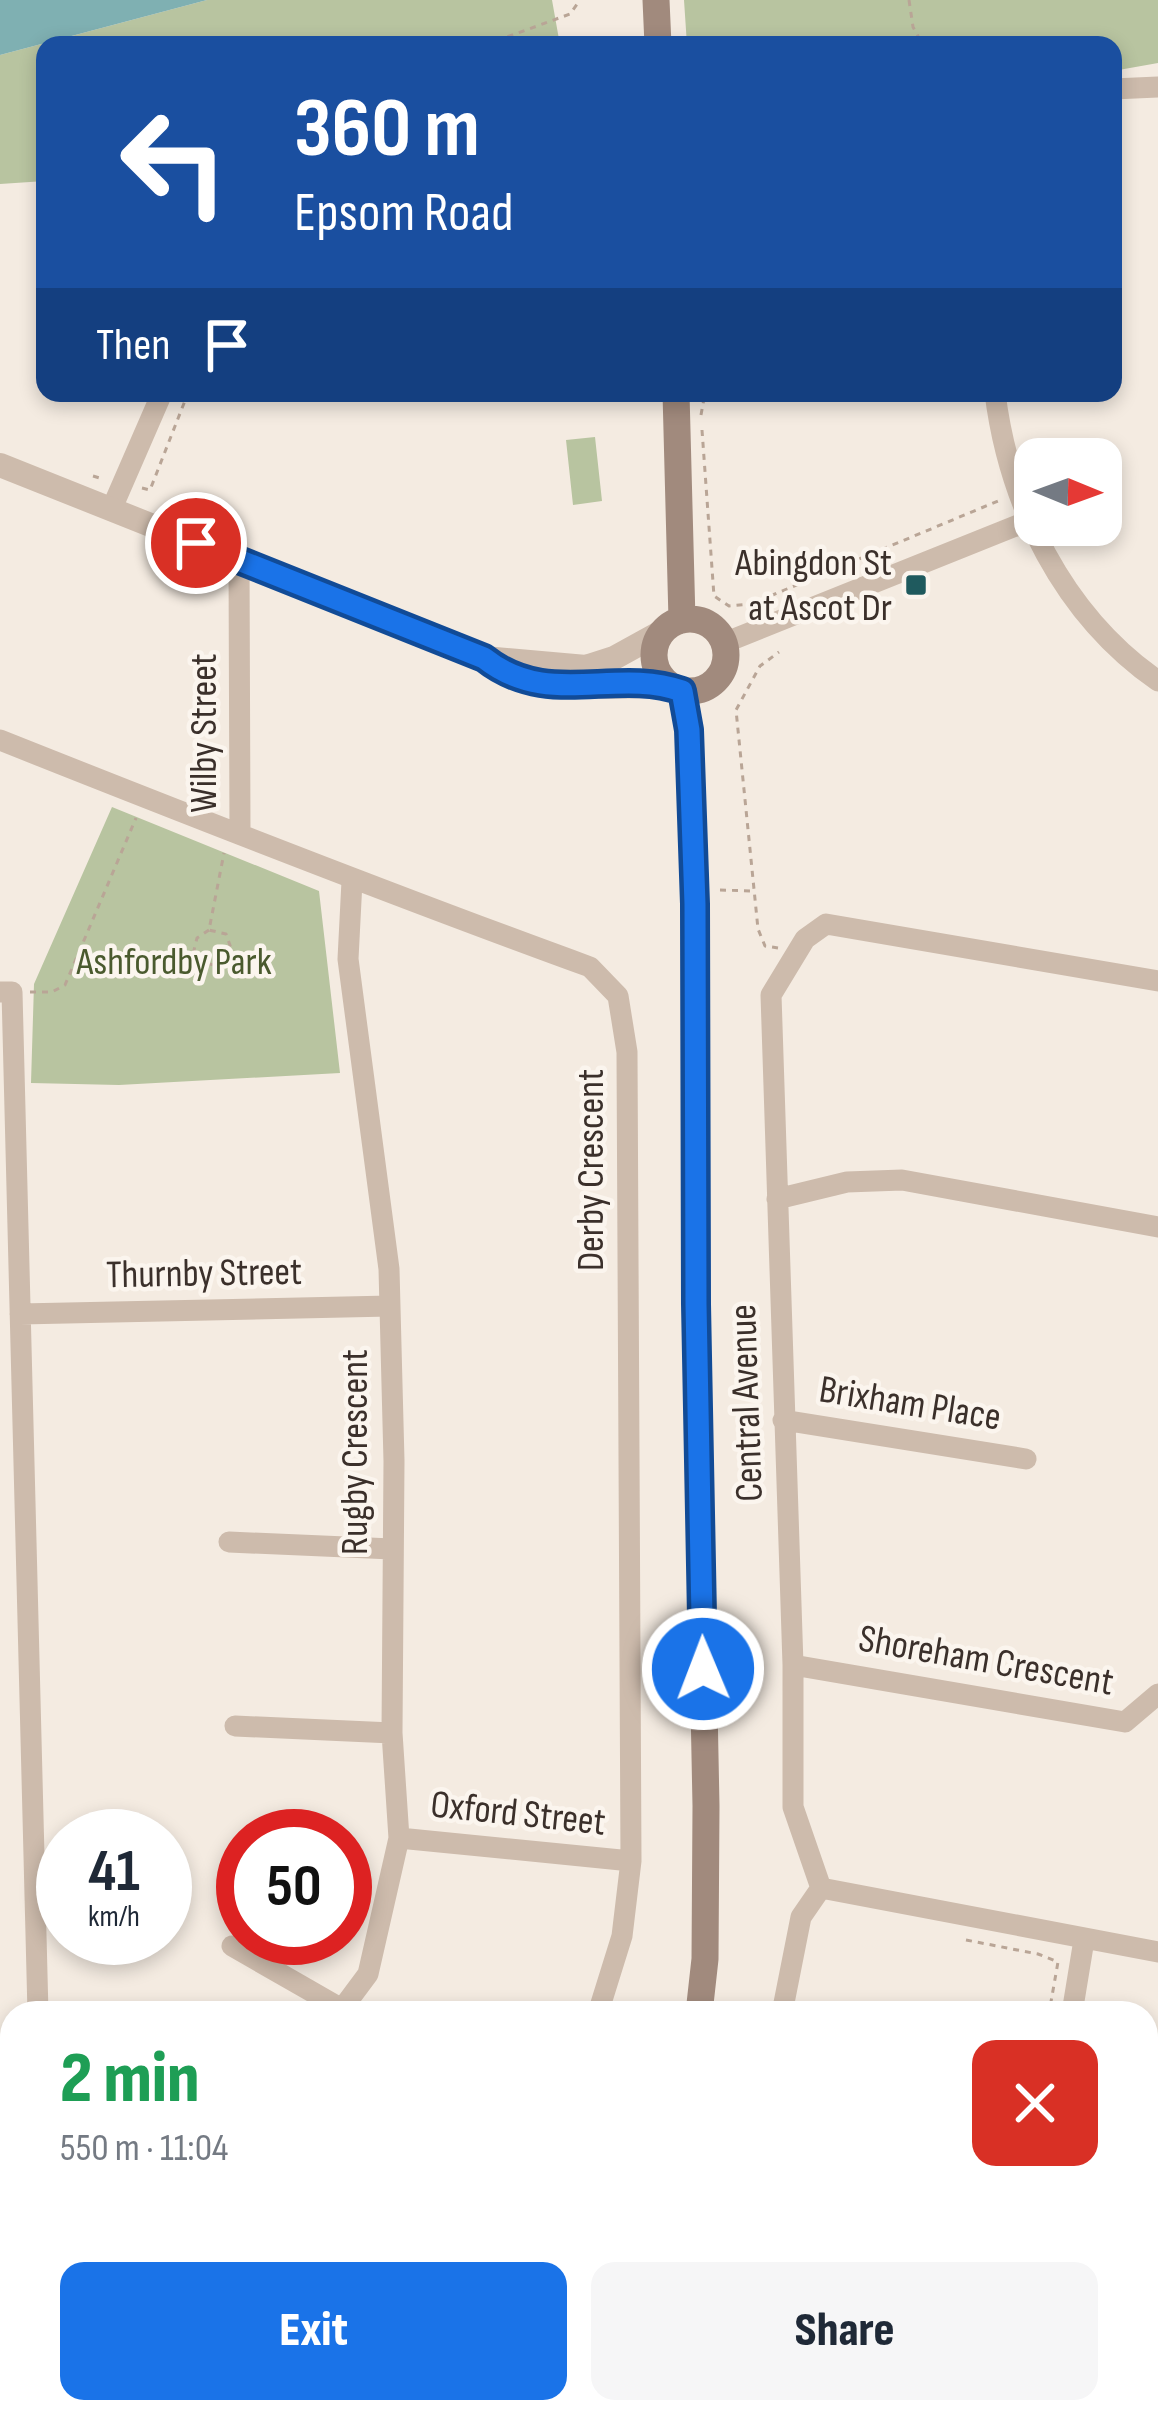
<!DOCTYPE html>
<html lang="en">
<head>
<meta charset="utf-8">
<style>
	body { margin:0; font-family:"Sofia Sans Condensed",sans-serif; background:#f6f6f7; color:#1f2937; height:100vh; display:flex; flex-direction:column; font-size:45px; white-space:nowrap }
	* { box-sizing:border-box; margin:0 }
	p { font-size:39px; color:#747a83 }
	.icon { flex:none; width:66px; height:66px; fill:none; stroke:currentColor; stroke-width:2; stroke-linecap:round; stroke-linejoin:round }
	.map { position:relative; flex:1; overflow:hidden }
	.panel { position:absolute; left:0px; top:2001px; width:1158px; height:423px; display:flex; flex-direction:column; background:#fff; border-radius:36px 36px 0 0; box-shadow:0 6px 18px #0003 }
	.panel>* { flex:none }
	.hud { position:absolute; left:36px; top:36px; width:1086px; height:366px; border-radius:24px; box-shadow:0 6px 18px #0003; background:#1a4fa0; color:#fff; overflow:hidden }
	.needle { width:78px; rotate:91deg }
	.buttons { position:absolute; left:1014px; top:438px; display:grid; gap:24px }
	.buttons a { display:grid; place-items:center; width:108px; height:108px; border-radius:24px; background:#fff; box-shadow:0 6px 18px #0003; font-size:60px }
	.speed { position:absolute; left:36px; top:1809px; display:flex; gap:24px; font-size:60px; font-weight:700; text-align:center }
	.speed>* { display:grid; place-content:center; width:156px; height:156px; border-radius:50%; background:#fff; box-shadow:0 6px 18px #0003; line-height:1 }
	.speed small { font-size:30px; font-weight:400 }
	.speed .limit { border:18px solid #d22; background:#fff; color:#111 }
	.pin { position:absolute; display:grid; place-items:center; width:102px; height:102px; color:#fff; margin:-51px; border:6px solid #fff; border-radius:50%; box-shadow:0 3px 12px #0007 }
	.me { position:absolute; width:132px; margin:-66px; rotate:359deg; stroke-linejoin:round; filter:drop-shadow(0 0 9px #0008) }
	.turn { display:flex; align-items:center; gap:42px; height:252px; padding:0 60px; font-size:54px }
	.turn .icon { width:156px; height:156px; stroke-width:2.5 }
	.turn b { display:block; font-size:84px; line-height:102px }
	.then { display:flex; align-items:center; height:114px; padding:0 60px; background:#0003; gap:24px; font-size:45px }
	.round { display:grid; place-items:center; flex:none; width:126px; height:126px; border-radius:24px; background:#f6f6f7 }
	.summary { display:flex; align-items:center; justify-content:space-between; height:204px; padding:0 60px }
	h1 { font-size:72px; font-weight:800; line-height:90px; color:#1e9e55 }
	.button { display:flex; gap:24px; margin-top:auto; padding:24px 60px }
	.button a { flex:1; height:138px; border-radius:24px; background:#1a73e8; color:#fff; font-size:48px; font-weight:800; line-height:138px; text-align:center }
	.button a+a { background:#f6f6f7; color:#1f2937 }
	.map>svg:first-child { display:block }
	.green { fill:#b8c4a0 }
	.water { fill:#7fb0b2 }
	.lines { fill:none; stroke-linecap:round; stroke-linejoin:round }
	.path { stroke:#b9a596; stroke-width:3; stroke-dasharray:6 6; stroke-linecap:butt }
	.minor { stroke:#cdbbac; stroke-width:21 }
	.tertiary { stroke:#cdbbac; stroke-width:24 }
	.secondary { stroke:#a18a7d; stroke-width:27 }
	.route-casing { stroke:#114b97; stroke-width:30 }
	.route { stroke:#1a73e8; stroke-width:21 }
	.poi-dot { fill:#1f5a5e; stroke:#fbf5ee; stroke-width:4.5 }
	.labels { text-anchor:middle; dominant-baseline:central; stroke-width:9; stroke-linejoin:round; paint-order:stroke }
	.poi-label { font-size:39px; fill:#3b302b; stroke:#fbf5ee; text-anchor:end }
	.street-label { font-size:39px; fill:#3b302b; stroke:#fbf5ee }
	.park-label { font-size:39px; fill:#4a5a2e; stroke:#fbf5ee }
</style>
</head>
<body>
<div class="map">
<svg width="1158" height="2423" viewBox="0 0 1158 2423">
	<rect width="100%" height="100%" fill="#f4ebe1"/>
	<path class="green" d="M 207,0 L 552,0 L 560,45 L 45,45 L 45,181 L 0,184 L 0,55 Z
		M 684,0 L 1158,0 L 1158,63 L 1113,71 L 1113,45 L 687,45 Z
		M 595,437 L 602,501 L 573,505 L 566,440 Z
		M 112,807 L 319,891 L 340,1073 L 119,1085 L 31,1083 L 34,984 Z"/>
	<path class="water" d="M 0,0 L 207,0 L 0,55 Z"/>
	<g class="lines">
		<path class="path" d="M 909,0 L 913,27 L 923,45
			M 485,45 L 570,14 L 580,0
			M 701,415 L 705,393
			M 702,430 L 714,596 L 729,606 L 751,604 L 998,501
			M 93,476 L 103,479
			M 142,488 L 150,490 L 188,393
			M 720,890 L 752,891
			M 209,930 L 197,938 L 194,950 L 199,962 L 214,965 L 227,960 L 232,951 L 226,934 L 209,930 L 224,853
			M 778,948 L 765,946 L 758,929 L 736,710 L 760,666 L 779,652
			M 30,992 L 52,992 L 65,985 L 136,818
			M 966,1940 L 1038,1954 L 1058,1962 L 1049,2013
			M 762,2412 L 766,2423"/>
		<path class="minor" d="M 1113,89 L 1158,87
			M 995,393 C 1009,505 1063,615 1158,681
			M 112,508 L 162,393
			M 239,560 L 240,833
			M 724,643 L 1028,521
			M 0,740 C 196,818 392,895 590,967 L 618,996 L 627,1052 L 631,1861 L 622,1936 L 598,2013
			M 0,992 L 12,992 L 38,2013
			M 777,1199 L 847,1182 L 902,1180 L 1158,1227
			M 20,1314 L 390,1306
			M 783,1420 L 1026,1459
			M 229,1542 L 392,1549
			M 793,1665 L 1125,1722 L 1158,1694
			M 235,1726 L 392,1733
			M 399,1838 L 631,1861
			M 821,1888 L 793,1807 L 793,1665 L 771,995 L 805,939 L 826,924 L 1158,981
			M 821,1888 L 1158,1952
			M 232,1946 L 342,2009
			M 339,2013 L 368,1974 L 399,1838 L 392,1733 L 394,1461 L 389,1269 L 348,959 L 352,881
			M 782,2013 L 801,1917 L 821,1888
			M 1072,2013 L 1084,1940
			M 0,2200 L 12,2201
			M 1146,2290 L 1158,2292
			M 143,2423 L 173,2412
			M 1037,2423 L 1038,2412"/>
		<path class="tertiary" d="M 0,465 L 484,658 C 537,699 609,683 673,687
			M 484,658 L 586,667 L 614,658 L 663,631
			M 718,2412 L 721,2423"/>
		<path class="secondary" d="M 656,0 L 658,45
			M 676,393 L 682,620
			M654 655a36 36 0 1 1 72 0a36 36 0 1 1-72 0Z
			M 683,691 L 689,730 L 695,904 L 696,1304 L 706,1806 L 705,1959 L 699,2013
			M 412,2423 L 431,2412"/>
	</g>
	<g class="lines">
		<g class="route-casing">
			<path id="route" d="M 196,543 L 484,658 C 548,709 614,667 682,691 L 689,730 L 695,904 L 696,1304 L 703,1669"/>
		</g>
		<use href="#route" class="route"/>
	</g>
	<rect class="poi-dot" x="904" y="573" width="24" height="24" rx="6"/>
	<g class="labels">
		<g class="poi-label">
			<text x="892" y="563">Abingdon St<tspan x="892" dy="45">at Ascot Dr</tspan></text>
		</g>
		<g class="street-label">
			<text transform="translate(204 733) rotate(-90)">Wilby Street</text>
			<text transform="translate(591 1170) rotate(-90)">Derby Crescent</text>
			<text transform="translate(204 1274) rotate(-1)">Thurnby Street</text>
			<text transform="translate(747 1403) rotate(-92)">Central Avenue</text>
			<text transform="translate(910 1404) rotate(9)">Brixham Place</text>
			<text transform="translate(355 1452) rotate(-90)">Rugby Crescent</text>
			<text transform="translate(986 1661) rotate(10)">Shoreham Crescent</text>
			<text transform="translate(518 1814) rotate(6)">Oxford Street</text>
		</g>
		<g class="park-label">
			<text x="174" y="962">Ashfordby Park</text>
		</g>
	</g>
</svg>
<div class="buttons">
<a><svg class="needle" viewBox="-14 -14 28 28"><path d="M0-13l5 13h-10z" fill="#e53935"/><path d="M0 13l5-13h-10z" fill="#747a83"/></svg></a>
</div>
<div class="speed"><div>41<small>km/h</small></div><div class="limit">50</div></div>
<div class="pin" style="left:196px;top:543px;background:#d93025"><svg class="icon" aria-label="arrive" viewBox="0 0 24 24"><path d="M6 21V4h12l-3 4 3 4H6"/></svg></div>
<svg class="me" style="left:703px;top:1669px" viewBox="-20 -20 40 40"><circle r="17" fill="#1a73e8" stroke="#fff" stroke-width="3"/><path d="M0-11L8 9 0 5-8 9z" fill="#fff"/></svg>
<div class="hud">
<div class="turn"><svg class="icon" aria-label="left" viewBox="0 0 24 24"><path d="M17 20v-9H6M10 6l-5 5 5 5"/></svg><div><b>360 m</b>Epsom Road</div></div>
<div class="then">Then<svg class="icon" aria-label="arrive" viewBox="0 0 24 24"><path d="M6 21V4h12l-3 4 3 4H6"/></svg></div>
</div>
<section class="panel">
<div class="summary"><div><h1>2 min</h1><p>550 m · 11:04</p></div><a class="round" style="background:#d93025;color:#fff"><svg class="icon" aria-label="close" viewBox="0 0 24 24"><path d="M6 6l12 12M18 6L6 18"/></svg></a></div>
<div class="button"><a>Exit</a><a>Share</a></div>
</section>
</div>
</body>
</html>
